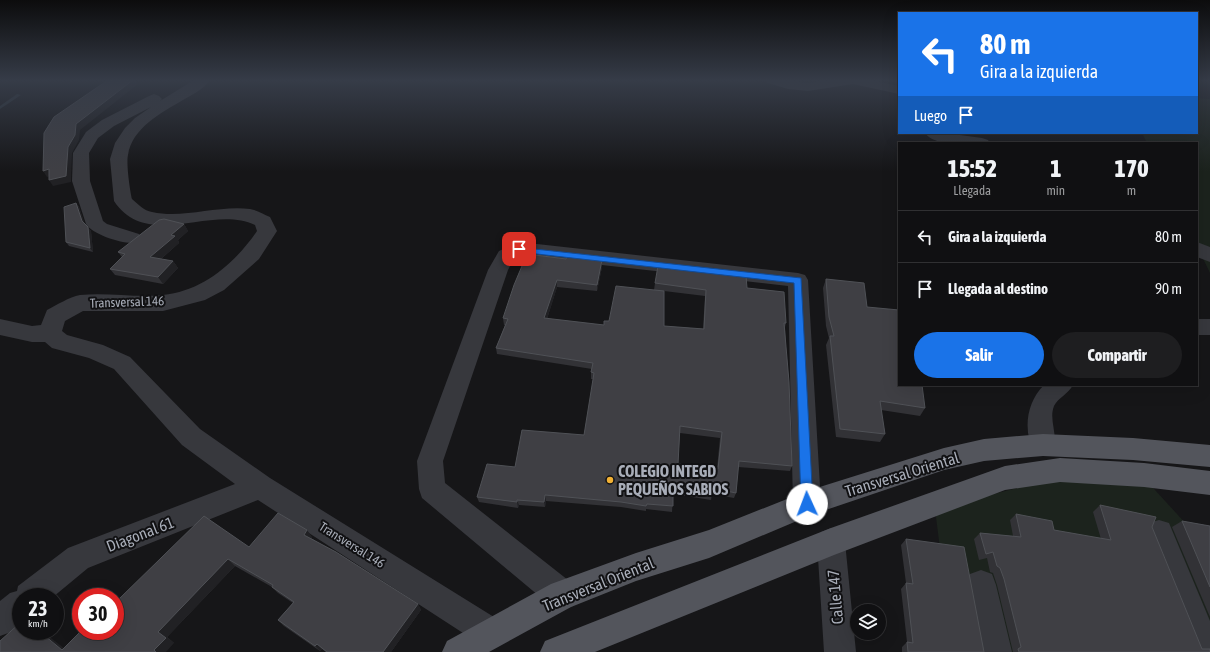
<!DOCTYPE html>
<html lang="es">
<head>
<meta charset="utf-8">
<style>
	body { margin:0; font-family:"Asap Condensed",sans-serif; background:#1e1e20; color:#f1f3f6; height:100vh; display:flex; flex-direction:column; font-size:15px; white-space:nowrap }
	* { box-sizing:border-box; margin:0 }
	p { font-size:13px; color:#9c9d9f }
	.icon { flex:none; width:22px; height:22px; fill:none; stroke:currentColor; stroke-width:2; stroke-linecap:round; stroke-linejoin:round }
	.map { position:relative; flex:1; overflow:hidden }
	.panel { position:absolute; left:898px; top:142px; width:300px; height:244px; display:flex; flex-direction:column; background:#101012; border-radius:0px; box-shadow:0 4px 16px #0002,0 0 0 1px #303032 }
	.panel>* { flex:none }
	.top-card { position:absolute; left:898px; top:12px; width:300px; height:122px; border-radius:0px; box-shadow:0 4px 16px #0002,0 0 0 1px #303032; background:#1a73e8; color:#fff; overflow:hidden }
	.controls { position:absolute; left:850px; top:604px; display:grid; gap:8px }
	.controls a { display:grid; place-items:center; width:36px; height:36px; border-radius:50%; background:#101012; box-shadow:0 4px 16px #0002,0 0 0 1px #303032; font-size:20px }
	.speed { position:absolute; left:12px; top:588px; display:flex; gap:8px; font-size:20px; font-weight:700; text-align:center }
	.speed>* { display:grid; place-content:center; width:52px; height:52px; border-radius:50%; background:#101012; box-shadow:0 4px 16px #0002,0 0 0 1px #303032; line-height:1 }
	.speed small { font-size:10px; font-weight:400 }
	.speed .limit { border:6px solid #d22; background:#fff; color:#111 }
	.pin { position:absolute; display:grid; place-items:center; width:34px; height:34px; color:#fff; margin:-17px; border-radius:8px; box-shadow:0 2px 6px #0006 }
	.me { position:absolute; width:44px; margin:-22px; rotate:358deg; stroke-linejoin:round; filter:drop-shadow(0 0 3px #0008) }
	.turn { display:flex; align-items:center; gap:14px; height:84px; padding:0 16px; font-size:18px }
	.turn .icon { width:52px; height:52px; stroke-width:2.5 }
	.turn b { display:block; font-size:28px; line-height:34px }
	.then { display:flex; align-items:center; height:38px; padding:0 16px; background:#0003; gap:8px; font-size:15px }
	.eta { display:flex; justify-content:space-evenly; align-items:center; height:68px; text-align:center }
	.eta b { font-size:24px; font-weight:800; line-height:28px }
	.action { display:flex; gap:8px; margin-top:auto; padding:8px 16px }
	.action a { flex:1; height:46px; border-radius:24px; background:#1a73e8; color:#fff; font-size:16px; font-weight:800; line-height:46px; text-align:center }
	.action a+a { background:#1e1e20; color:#f1f3f6 }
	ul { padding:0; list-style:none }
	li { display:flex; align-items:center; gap:12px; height:52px; padding:0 16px; border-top:1px solid #303032 }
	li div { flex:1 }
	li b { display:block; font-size:15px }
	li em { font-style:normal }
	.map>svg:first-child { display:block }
	.green { fill:#1c231d }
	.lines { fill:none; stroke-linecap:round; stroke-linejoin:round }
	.stream { fill:#2c353c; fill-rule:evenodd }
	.minor { fill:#37383d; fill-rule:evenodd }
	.major { fill:#53555c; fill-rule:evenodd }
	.wall { fill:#323236; fill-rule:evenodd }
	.shaded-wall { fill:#212124 }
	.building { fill:#3f3f44; stroke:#4f5156; fill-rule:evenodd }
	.route { fill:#1a73e8; stroke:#114b97 }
	.poi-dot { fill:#f2b134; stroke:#111113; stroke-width:1.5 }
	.labels { text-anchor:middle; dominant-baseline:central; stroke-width:4; stroke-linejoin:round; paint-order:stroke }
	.street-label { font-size:13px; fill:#a8adb8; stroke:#111113 }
	.near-poi-label { font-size:16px; font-weight:bold; fill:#a8adb8; stroke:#111113; text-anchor:start }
	.near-street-label { font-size:16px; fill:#a8adb8; stroke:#111113 }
</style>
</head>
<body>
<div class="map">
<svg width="1210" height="652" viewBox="0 0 1210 652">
	<rect width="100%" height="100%" fill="#161618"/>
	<path class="green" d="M 1197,98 L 1210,99 L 1210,273 L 1197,246 L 1197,143 L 1147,143 L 1142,133 L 1197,133 Z
		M 1064,476 L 1144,478 L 1210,550 L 1210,652 L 953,652 L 935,509 Z"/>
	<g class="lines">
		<path class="stream" d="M 17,94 L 21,95 L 0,109 L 0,106 Z"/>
		<path class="minor" d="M 194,80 L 210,80 C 204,89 192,95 183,100 C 161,113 132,128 128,155 C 126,163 130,191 132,199 C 138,204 144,211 152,212 C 184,219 217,205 250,209 C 257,210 263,214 270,217 L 277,231 L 259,259 L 224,290 L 205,300 L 163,311 L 83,311 L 65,321 L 62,331 L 67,335 L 103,345 L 130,357 L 200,429 L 270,478 L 502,622 L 507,633 L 502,644 L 491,649 L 480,644 L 258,500 L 88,568 L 53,597 L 21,597 L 21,624 L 11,632 L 0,636 L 0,601 L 10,593 L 17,591 L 18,586 L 68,548 L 235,484 L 182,445 L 114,369 L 89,358 L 52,348 L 45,342 L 32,342 L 0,335 L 0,319 L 32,326 L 41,325 L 47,310 C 57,305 69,297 80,295 C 107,292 136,298 163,295 C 203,291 235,263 257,231 L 255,225 C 212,204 147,251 114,201 L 110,159 L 115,143 L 125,128 L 135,118 L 151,107 L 114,126 L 98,138 L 89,153 L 90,181 L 103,221 L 107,224 L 139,234 L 142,238 L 139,242 C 126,246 93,235 86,224 L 72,181 L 73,153 L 86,132 L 102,120 L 149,96 L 154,94 L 159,96 L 162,99 L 160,101 Z
			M 766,80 L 786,80 L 808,83 L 828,80 L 871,80 L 899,86 L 899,94 L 853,84 L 808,91 L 788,89 L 768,83 Z
			M 925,133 L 945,133 L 982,138 L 988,140 L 990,143 C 973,143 935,148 925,133 Z
			M 519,242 L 798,273 L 805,275 L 808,280 L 821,504 L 817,513 L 807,517 L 797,513 L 793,504 L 788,286 L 522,256 L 513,260 L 508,270 L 443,461 L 445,483 L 573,584 L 577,595 L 573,606 L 562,610 L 551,606 L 422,498 L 419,489 L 417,461 L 488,270 L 499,251 Z
			M 1197,242 L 1210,247 L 1210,262 L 1197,257 Z
			M 1197,319 L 1210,319 L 1210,335 L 1197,335 Z
			M 1044,385 L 1073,385 C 1068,394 1058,398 1054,406 C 1048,421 1060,437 1052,453 L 1043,456 L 1034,453 C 1023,430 1026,403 1044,385 Z
			M 1159,520 L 1169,523 L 1210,621 L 1210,652 L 1191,652 L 1145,533 L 1149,523 Z
			M 831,528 L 841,532 L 845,542 L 856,652 L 824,652 L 817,542 L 821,532 Z
			M 981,570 L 992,574 L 996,585 L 1012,652 L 980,652 L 966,585 L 970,574 Z"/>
		<path class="major" d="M 1043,434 L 1133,438 L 1210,445 L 1210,467 L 1133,460 L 1043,456 L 984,461 L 944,470 L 811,515 L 709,558 L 636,581 L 571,607 L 489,652 L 442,652 L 447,641 L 551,584 L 636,553 L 709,530 L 807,491 L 944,448 L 984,439 Z
			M 1060,458 L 1144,463 L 1210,471 L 1210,495 L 1144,487 L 1060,482 L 1005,490 L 834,555 L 595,652 L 540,652 L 545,641 L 831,528 L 1005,466 Z"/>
	</g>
	<path class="wall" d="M 890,80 L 899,80 L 899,84 Z
		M 76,203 L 79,207 L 84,223 L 91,231 L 93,252 L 69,246 L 66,242 Z
		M 184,224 L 188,231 L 178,240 L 179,243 L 161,259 L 173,261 L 178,268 L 163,284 L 115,275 L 110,269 L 122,257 L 118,252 Z
		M 566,259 L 602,260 L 602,267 L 597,291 L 557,287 L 547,319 L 604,325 L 654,290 L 655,283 L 747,288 L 786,323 L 785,327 L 792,466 L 790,471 L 738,467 L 736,493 L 734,498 L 712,494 L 711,500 L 673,494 L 672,512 L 646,509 L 646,511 L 621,507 L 546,501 L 545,507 L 519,505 L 518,508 L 479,502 L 477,497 L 515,467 L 584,435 L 594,379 L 591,379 L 591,372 L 592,369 L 497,354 L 496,348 L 505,325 L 504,325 L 503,318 ZM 664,291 L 705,296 L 703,329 L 664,326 ZM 680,433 L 720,438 L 717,469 L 678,464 Z
		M 826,279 L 867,307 L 925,408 L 920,416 L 881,410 L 885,434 L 880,442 L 836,437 L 826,345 L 829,338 L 826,326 L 823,288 Z
		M 1100,505 L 1152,527 L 1202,649 L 1210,652 L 1013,652 L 997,585 L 993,573 L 990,572 L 987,558 L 979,560 L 974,539 L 980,533 L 1013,536 L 1010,520 L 1016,514 L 1054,530 L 1101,539 L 1093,512 Z
		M 1182,521 L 1210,526 L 1210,617 L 1172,527 Z
		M 312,537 L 311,538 L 418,604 L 421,610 L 391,652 L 326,652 L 322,649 L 320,651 L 284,626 L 278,620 L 293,603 L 278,593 L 272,587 L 235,566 L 167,637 L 174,643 L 64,648 L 119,598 L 249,547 Z
		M 906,539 L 984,652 L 902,652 L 902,647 L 907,642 L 901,589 L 906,583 L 901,545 Z"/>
	<path class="shaded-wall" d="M 133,80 L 135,80 L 138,84 L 80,130 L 79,140 L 72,153 L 71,182 L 53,186 L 49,180 L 68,147 L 76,124 Z
		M 49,169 L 54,175 L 47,177 L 43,171 Z
		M 76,203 L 79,207 L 85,224 L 82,221 Z
		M 184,224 L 188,231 L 178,240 L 179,243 L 155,264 L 150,257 L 171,235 Z
		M 88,227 L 91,231 L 93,252 L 90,248 Z
		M 602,260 L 602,267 L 597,291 L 597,285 Z
		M 173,261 L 178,268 L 163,284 L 158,277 Z
		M 557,280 L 557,287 L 545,325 L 544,318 Z
		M 545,495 L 546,501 L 545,507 L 544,502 Z
		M 517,500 L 519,505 L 518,508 L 517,502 Z
		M 307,530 L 312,537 L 309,541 L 304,535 Z
		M 228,559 L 235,566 L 167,637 L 174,643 L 166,652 L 156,652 L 154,650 L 158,632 Z
		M 418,604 L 421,610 L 391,652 L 383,652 Z
		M 39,631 L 42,631 L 69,652 L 62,650 Z
		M 317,644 L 322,649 L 320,651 L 315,646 Z"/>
	<path class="building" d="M 108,80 L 133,80 L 76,124 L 75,135 L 68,147 L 66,176 L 49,180 L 49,169 L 43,171 L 44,133 L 54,117 Z
		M 76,203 L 82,221 L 88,227 L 90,248 L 66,242 L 64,207 Z
		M 164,219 L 184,224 L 171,235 L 175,236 L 150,257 L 173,261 L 158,277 L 110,269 L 125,254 L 118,252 L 159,220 Z
		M 527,254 L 566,259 L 567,256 L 602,260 L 597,285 L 557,280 L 544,318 L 604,325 L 604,321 L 609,321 L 616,286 L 664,291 L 664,326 L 704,329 L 706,290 L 655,283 L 658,266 L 746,276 L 747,288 L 784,292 L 786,323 L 784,323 L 789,382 L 792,466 L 739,461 L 736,493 L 712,488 L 712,495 L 673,489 L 673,506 L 647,504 L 646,506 L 621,502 L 545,495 L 544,502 L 517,500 L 517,502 L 477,497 L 487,464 L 515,467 L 522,430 L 584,435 L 594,373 L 591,372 L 593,363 L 496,348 L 508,319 L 503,318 L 514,285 ZM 680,426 L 722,432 L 718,469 L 678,464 Z
		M 826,279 L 864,283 L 867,307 L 899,310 L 899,385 L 922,385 L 925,408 L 880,401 L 885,434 L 840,429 L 830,336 L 834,336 L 829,317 Z
		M 1100,505 L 1156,517 L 1152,527 L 1202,649 L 1210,649 L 1210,652 L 1019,652 L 1018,649 L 1021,647 L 1004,579 L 1000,568 L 997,566 L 993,552 L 986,554 L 980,533 L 1021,537 L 1016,514 L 1052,521 L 1054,530 L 1111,540 Z
		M 278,513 L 307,530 L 304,535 L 336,552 L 418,604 L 383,652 L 327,652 L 317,644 L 315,646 L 278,620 L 294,602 L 272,587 L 273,585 L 228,559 L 158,632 L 166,638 L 154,650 L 156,652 L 0,652 L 0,641 L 21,622 L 21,631 L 39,631 L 62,650 L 81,631 L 115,631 L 115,598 L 116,597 L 119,599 L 204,516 L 249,547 Z
		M 1182,521 L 1210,526 L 1210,587 Z
		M 906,539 L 964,547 L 984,652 L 908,652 L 907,642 L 913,643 L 906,583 L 913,584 Z"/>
	<linearGradient id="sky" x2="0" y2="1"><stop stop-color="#0c0c0d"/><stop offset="0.47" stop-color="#363c48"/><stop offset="1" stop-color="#363c48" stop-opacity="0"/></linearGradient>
	<rect width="1210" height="171" fill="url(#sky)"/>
	<path class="route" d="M 516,247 L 801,278 L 813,504 L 811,508 L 807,510 L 803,508 L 801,504 L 794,283 L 519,252 L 515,249 Z"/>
	<circle class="poi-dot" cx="610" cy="480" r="4"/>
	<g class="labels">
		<g class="street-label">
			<text transform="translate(127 302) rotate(-2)">Transversal 146</text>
			<text transform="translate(352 545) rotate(32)">Transversal 146</text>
		</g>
		<g class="near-poi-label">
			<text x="618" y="471">COLEGIO INTEGD<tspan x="618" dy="18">PEQUEÑOS SABIOS</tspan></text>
		</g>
		<g class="near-street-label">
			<text transform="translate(902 474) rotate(-17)">Transversal Oriental</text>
			<text transform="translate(140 534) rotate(-21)">Diagonal 61</text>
			<text transform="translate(598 584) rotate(-22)">Transversal Oriental</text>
			<text transform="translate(835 597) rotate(-95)">Calle 147</text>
		</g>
	</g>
</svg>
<div class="controls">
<a><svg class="icon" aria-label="layers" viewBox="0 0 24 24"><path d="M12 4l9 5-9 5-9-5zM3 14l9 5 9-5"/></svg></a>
</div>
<div class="speed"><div>23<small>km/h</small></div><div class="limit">30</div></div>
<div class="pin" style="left:519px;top:249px;background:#d93025"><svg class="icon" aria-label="arrive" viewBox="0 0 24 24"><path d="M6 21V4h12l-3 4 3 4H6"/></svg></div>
<svg class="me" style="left:807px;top:504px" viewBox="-20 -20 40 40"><circle r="19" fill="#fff"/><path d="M0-13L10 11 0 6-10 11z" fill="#1a73e8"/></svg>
<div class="top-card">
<div class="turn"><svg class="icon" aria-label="left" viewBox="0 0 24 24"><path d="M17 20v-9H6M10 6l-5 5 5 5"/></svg><div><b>80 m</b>Gira a la izquierda</div></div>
<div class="then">Luego<svg class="icon" aria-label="arrive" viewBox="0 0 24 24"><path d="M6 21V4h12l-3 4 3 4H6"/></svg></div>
</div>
<section class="panel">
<div class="eta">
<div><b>15:52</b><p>Llegada</p></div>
<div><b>1</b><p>min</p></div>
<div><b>170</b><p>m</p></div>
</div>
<ul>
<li><svg class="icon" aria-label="left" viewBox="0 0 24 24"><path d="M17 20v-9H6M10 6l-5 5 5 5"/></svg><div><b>Gira a la izquierda</b></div><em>80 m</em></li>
<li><svg class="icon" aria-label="arrive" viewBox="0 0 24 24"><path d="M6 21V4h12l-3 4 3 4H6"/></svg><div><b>Llegada al destino</b></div><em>90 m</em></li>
</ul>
<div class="action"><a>Salir</a><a>Compartir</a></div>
</section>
</div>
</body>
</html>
